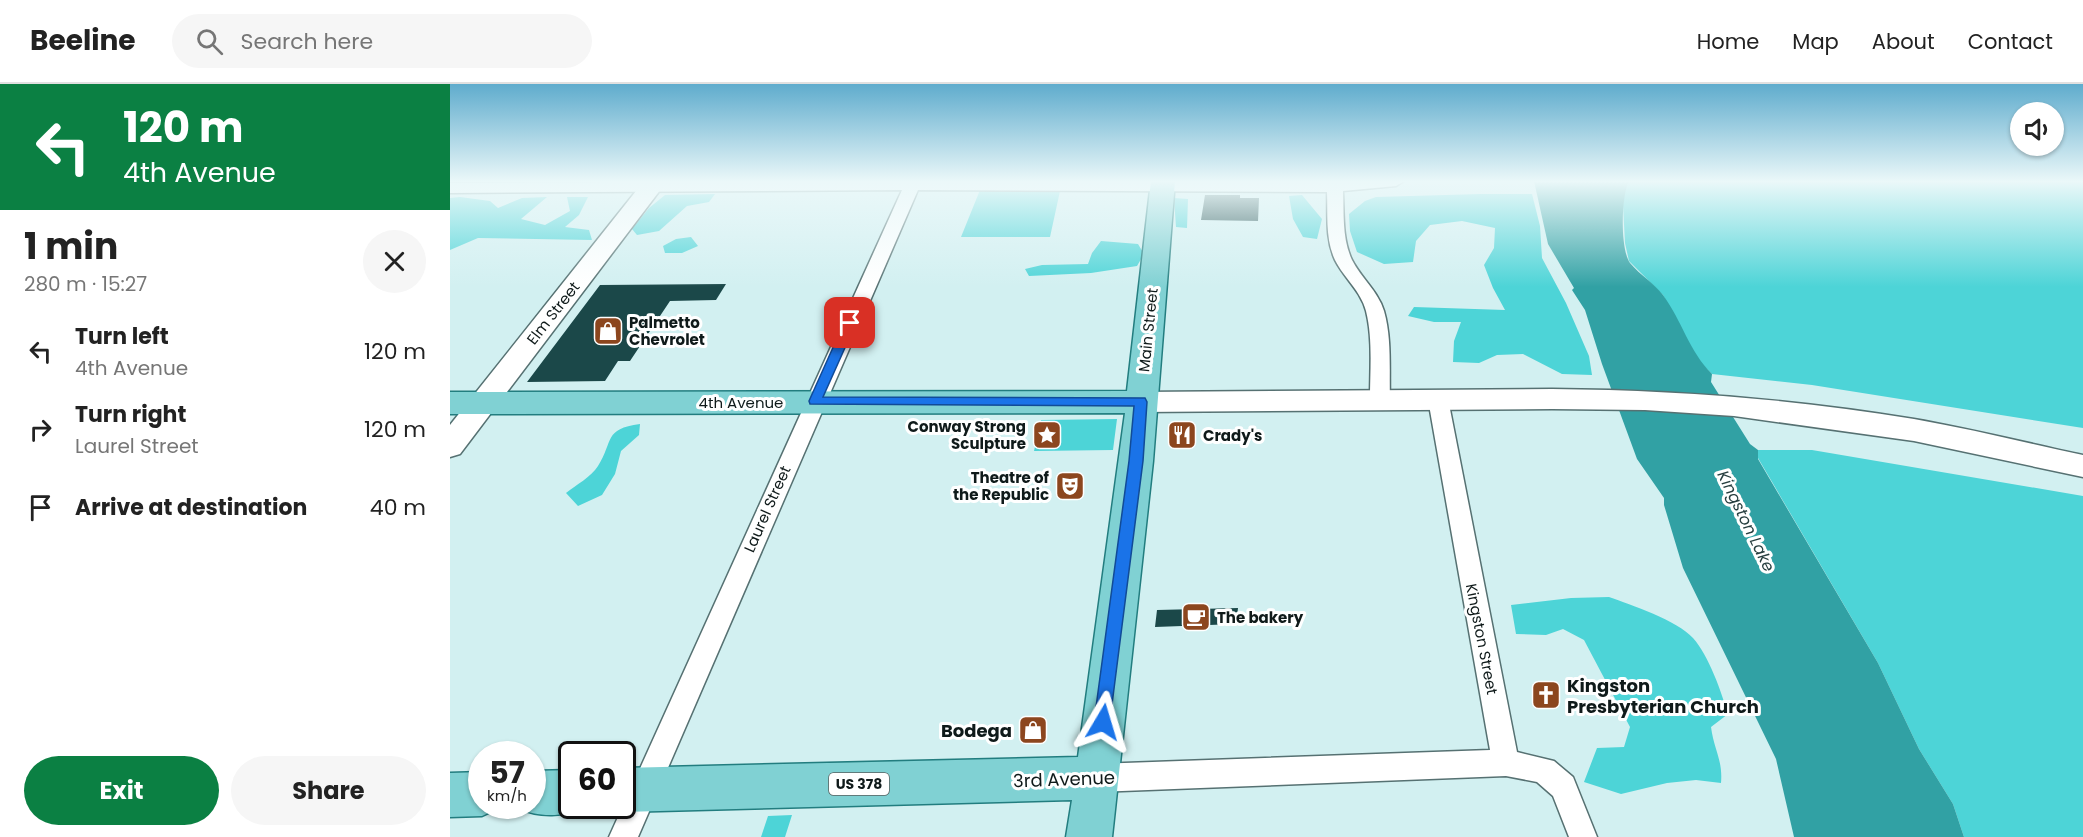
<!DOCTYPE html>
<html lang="en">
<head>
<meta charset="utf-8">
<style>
	body { margin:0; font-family:Poppins,sans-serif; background:#f6f6f6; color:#222; height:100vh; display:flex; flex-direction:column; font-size:22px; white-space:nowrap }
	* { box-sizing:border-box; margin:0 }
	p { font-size:20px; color:#767676 }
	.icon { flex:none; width:33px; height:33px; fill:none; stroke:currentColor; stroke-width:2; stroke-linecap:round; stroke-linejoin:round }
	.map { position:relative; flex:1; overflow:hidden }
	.sheet { display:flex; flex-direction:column; background:#fff; width:450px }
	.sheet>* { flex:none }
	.top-card { background:#0b8043; color:#fff; overflow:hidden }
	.buttons { position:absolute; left:1560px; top:18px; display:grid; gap:12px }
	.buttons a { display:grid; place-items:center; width:54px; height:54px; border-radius:50%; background:#fff; box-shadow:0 2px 4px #0004; font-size:30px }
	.speed { position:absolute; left:18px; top:657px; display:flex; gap:12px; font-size:30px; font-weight:700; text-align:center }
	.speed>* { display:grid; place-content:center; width:78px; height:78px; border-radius:50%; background:#fff; box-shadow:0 2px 4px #0004; line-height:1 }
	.speed small { font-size:15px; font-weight:400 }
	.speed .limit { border:3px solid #111; border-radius:9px; background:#fff; color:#111 }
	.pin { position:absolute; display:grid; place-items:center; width:51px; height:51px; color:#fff; margin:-26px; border-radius:12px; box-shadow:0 3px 9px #0006 }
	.me { position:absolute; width:66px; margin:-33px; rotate:7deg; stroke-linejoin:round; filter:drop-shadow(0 0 4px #0008) }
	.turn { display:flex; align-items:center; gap:21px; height:126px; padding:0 24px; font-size:27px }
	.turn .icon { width:78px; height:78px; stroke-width:2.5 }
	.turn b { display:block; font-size:42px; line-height:51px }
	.round { display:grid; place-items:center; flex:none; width:63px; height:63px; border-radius:32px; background:#f6f6f6 }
	.headline { display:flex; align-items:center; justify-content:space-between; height:102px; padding:0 24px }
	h1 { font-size:36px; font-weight:700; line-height:45px }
	.primary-button { display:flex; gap:12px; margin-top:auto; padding:12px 24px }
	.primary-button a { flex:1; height:69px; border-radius:36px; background:#0b8043; color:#fff; font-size:24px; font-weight:700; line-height:69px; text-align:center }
	.primary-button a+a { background:#f6f6f6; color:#222 }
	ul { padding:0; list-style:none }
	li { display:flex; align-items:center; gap:18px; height:78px; padding:0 24px }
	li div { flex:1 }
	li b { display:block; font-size:22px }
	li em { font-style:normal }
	header { display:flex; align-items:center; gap:36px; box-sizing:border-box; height:84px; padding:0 30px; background:#fff; border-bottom:2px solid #e0e0e0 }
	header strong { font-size:28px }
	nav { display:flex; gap:33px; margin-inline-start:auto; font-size:21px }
	.search { width:420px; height:54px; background:#f6f6f6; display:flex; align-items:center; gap:15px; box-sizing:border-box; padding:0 21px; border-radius:33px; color:#767676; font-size:22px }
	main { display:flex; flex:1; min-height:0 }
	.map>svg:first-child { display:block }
	.green { fill:#4dd4d7 }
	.water { fill:#31a1a4 }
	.building { fill:#1b4849 }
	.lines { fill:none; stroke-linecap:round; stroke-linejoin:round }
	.street-casing { stroke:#567172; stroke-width:3 }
	.secondary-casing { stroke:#567172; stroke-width:3 }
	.primary-casing { stroke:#227d7f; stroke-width:3 }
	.street { fill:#fff; fill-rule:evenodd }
	.secondary { fill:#fff; fill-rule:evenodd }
	.primary { fill:#80d1d3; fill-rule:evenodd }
	.route { fill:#1a73e8; stroke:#114b97; stroke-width:1.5 }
	.labels { text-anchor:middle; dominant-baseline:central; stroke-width:6; stroke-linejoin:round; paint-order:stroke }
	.shield { fill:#fff; stroke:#575f5f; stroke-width:1.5 }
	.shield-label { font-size:14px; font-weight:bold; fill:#0f1a1a }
	.street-label { font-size:15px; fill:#0f1a1a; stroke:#fff }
	.poi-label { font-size:15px; font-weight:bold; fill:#0f1a1a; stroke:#fff; text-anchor:start }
	.water-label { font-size:16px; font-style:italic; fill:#263e3f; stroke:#fff }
	.near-poi-label { font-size:18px; font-weight:bold; fill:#0f1a1a; stroke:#fff; text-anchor:start }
	.near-street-label { font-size:18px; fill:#0f1a1a; stroke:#fff }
</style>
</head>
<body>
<header>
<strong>Beeline</strong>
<div class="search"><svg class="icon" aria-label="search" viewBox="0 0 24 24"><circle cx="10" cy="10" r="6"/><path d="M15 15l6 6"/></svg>Search here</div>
<nav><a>Home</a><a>Map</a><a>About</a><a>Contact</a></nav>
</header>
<main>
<section class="sheet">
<div class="top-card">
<div class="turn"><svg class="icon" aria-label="left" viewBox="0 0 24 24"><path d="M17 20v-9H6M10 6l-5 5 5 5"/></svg><div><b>120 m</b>4th Avenue</div></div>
</div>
<div class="headline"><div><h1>1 min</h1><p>280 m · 15:27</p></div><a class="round"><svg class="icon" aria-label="close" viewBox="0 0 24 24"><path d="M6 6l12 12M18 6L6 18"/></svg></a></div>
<ul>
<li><svg class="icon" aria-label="left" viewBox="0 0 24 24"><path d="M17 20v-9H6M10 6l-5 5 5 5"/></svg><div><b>Turn left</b><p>4th Avenue</p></div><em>120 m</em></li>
<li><svg class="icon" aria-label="right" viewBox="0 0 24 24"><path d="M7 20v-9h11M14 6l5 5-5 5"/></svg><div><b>Turn right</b><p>Laurel Street</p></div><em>120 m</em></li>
<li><svg class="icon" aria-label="arrive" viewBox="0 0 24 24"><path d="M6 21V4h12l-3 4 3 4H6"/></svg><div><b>Arrive at destination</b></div><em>40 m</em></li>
</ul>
<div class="primary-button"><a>Exit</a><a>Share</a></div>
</section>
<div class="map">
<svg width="1633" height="753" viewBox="0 0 1633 753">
	<rect width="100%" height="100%" fill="#d2f0f1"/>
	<path class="green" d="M 1179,97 L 1633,97 L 1633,344 L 1362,301 L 1262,290 L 1248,276 L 1213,211 L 1179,177 L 1175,159 L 1173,121 L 1175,105 Z
		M 530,106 L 610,107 L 600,153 L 511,153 Z
		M 265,110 L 259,118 L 237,122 L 209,147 L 187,151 L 182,145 L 199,124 L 215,111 Z
		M 1030,110 L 1082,110 L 1090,142 L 1092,174 L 1116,219 L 1139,272 L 1142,291 L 1112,290 L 1073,270 L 1047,271 L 1029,279 L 1003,278 L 1004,257 L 1011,238 L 984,238 L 958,232 L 964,223 L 1055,226 L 1043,204 L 1034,181 L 1044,164 L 1045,144 L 1012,137 L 980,141 L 966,157 L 963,178 L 934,180 L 907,168 L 900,147 L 899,130 L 915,117 L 926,113 Z
		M 852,111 L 872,135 L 867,155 L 853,153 L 843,135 L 839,112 Z
		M 10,113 L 40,117 L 48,124 L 72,114 L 97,113 L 71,135 L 95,141 L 120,127 L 117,113 L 138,113 L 129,131 L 115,143 L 139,146 L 142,156 L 28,154 L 0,166 L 0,114 Z
		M 724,114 L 738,115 L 737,144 L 726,143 Z
		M 241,153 L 248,162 L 232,169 L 215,169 L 213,162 L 226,155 Z
		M 651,157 L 688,160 L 694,170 L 687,182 L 641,189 L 579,192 L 575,185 L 592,181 L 638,180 L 642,169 Z
		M 667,335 L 663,366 L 584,367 L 591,336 Z
		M 190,340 L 189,351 L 171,367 L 165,390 L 152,411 L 128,422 L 116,409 C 126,401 141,393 148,382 C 164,357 153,345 190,340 Z
		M 1308,366 L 1362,366 L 1633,412 L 1633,753 L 1514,753 L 1503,720 L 1469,665 L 1428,579 L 1308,374 Z
		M 1159,513 C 1181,521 1227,536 1243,554 C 1259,572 1271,607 1278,630 L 1261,643 C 1264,666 1273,676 1271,699 L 1246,696 L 1217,699 L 1171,710 L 1134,698 L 1147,664 L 1174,663 L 1180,643 L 1134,556 L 1113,545 L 1096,551 L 1066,550 L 1061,521 L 1121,514 Z
		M 342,731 L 335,753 L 311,753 L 318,732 Z"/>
	<path class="water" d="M 1084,97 L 1179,97 C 1171,112 1170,165 1180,179 C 1190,191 1204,199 1213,211 C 1232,237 1239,267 1262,290 L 1261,298 L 1300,360 L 1308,366 L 1308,375 L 1428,579 L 1469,665 L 1503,720 L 1514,753 L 1344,753 L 1326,675 L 1233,484 L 1214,421 L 1214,414 L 1187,375 L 1152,280 L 1135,226 L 1122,206 L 1124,204 L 1098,160 Z"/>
	<path class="building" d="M 755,111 L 790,111 L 790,114 L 809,114 L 808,137 L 751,136 Z
		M 276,200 L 266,216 L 220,217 L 180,277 L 168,277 L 155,297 L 77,298 L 150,201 Z
		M 788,524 L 786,540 L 705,543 L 707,526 Z"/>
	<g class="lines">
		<g class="street-casing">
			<path id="street" d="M 331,97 L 954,97 L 946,102 L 893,107 C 894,130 892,155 902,176 C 911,194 928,207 934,227 C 942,255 939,286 940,315 L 937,320 L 930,322 L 923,320 L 920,315 C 920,286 923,255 916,227 C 911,207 894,194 885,176 C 875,155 878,130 877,108 L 468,106 L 188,753 L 159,753 L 452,106 L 0,109 L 0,99 Z
				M 988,308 L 995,310 L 998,315 L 1067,668 L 1104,677 L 1123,693 L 1147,753 L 1119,753 L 1103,712 L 1087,698 L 1056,692 L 646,708 L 636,704 L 632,694 L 636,684 L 646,680 L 1040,666 L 978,315 L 981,310 Z"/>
		</g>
		<g class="secondary-casing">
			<path id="secondary" d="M 194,97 L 217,97 L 10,370 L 0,373 L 0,341 Z
				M 1102,305 C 1223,306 1344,315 1464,335 C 1521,345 1577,359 1633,371 L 1633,393 L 1464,357 L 1284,332 L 1195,326 L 1102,325 L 690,328 L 680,325 L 676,318 L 680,311 L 690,308 Z"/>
		</g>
		<g class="primary-casing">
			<path id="primary" d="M 701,97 L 725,97 L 703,377 L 662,753 L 616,753 L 622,716 L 172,728 L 157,722 L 172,722 L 172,684 L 628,673 L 675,329 L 0,330 L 0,308 L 677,307 Z
				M 122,686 L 122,722 L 138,722 L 137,723 C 115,733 89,734 67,724 L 65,722 L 82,722 L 82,687 Z
				M 32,688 L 32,722 L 49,722 L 47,725 L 32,732 L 0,733 L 0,689 Z"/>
		</g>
		<use href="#street" class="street"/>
		<use href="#secondary" class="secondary"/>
		<use href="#primary" class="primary"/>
	</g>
	<linearGradient id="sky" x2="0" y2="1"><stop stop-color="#5faccd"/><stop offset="0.48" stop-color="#ebf8f9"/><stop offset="1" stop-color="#ebf8f9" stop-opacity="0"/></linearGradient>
	<rect width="1633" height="203" fill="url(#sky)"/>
	<path class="route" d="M 400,235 L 406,239 L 373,313 L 695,314 L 697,318 L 693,377 L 659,644 L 653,646 L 647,644 L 644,638 L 679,377 L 684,322 L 360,320 L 359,317 L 394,239 Z"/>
	<defs>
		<g id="shop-square" transform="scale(1.5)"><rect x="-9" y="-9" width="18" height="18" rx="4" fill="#8c461e" stroke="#fff"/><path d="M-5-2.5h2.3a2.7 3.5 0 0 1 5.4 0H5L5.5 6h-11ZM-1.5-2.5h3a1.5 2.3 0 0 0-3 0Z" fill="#fff"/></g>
		<g id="sight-square" transform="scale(1.5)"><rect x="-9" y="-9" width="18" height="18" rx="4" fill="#8c461e" stroke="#fff"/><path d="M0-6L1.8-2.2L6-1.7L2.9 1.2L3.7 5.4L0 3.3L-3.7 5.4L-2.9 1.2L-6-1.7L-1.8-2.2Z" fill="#fff"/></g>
		<g id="restaurant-square" transform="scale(1.5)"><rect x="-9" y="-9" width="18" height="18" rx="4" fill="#8c461e" stroke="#fff"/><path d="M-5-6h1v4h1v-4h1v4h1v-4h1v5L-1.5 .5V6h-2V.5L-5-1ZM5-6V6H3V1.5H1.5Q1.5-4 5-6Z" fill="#fff"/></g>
		<g id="theatre-square" transform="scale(1.5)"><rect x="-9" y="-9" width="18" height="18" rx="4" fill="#8c461e" stroke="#fff"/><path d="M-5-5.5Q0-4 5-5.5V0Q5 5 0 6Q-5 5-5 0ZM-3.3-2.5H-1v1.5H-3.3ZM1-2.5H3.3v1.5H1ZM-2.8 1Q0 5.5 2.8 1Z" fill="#fff"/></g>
		<g id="cafe-square" transform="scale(1.5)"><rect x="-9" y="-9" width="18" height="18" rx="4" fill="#8c461e" stroke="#fff"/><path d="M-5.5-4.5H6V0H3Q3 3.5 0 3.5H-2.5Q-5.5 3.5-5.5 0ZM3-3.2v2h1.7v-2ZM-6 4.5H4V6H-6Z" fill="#fff"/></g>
		<g id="church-square" transform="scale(1.5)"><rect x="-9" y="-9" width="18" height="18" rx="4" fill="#8c461e" stroke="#fff"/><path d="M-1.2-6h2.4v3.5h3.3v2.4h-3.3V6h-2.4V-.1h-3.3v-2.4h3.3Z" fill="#fff"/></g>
	</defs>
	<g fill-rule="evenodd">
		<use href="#shop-square" x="158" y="247"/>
		<use href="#sight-square" x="597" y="351"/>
		<use href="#restaurant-square" x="732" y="351"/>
		<use href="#theatre-square" x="620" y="402"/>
		<use href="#cafe-square" x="746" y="533"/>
		<use href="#church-square" x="1096" y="611"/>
		<use href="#shop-square" x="583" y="646"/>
	</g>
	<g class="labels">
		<rect class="shield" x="379" y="689" width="60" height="22" rx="4.5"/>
		<g class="shield-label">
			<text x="409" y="700">US 378</text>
		</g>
		<g class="street-label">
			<text transform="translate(103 229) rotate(-52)">Elm Street</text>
			<text transform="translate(698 246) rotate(-84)">Main Street</text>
			<text x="291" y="318">4th Avenue</text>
			<text transform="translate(317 425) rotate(-66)">Laurel Street</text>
			<text transform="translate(1032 555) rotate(79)">Kingston Street</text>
		</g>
		<g class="poi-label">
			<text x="179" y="238">Palmetto<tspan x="179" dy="17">Chevrolet</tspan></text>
			<text x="576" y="342" text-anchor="end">Conway Strong<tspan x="576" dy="17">Sculpture</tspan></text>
			<text x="753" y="351">Crady's</text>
			<text x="599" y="393" text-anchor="end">Theatre of<tspan x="599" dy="17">the Republic</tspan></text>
			<text x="767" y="533">The bakery</text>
		</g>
		<g class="water-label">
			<text transform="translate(1296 437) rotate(64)">Kingston Lake</text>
		</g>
		<g class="near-poi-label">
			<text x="1117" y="601">Kingston<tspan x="1117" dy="21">Presbyterian Church</tspan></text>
			<text x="562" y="646" text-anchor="end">Bodega</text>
		</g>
		<g class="near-street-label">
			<text transform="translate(614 695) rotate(-2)">3rd Avenue</text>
		</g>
	</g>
</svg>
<div class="buttons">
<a><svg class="icon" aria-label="sound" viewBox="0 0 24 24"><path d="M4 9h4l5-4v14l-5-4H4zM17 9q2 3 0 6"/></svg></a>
</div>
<div class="speed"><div>57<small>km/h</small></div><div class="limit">60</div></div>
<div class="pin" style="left:400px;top:239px;background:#d93025"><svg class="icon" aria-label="arrive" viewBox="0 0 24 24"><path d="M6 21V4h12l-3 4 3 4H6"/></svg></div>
<svg class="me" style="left:653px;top:638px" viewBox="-20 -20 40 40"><path d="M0-17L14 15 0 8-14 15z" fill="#1a73e8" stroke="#fff" stroke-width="4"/></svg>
</div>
</main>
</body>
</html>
